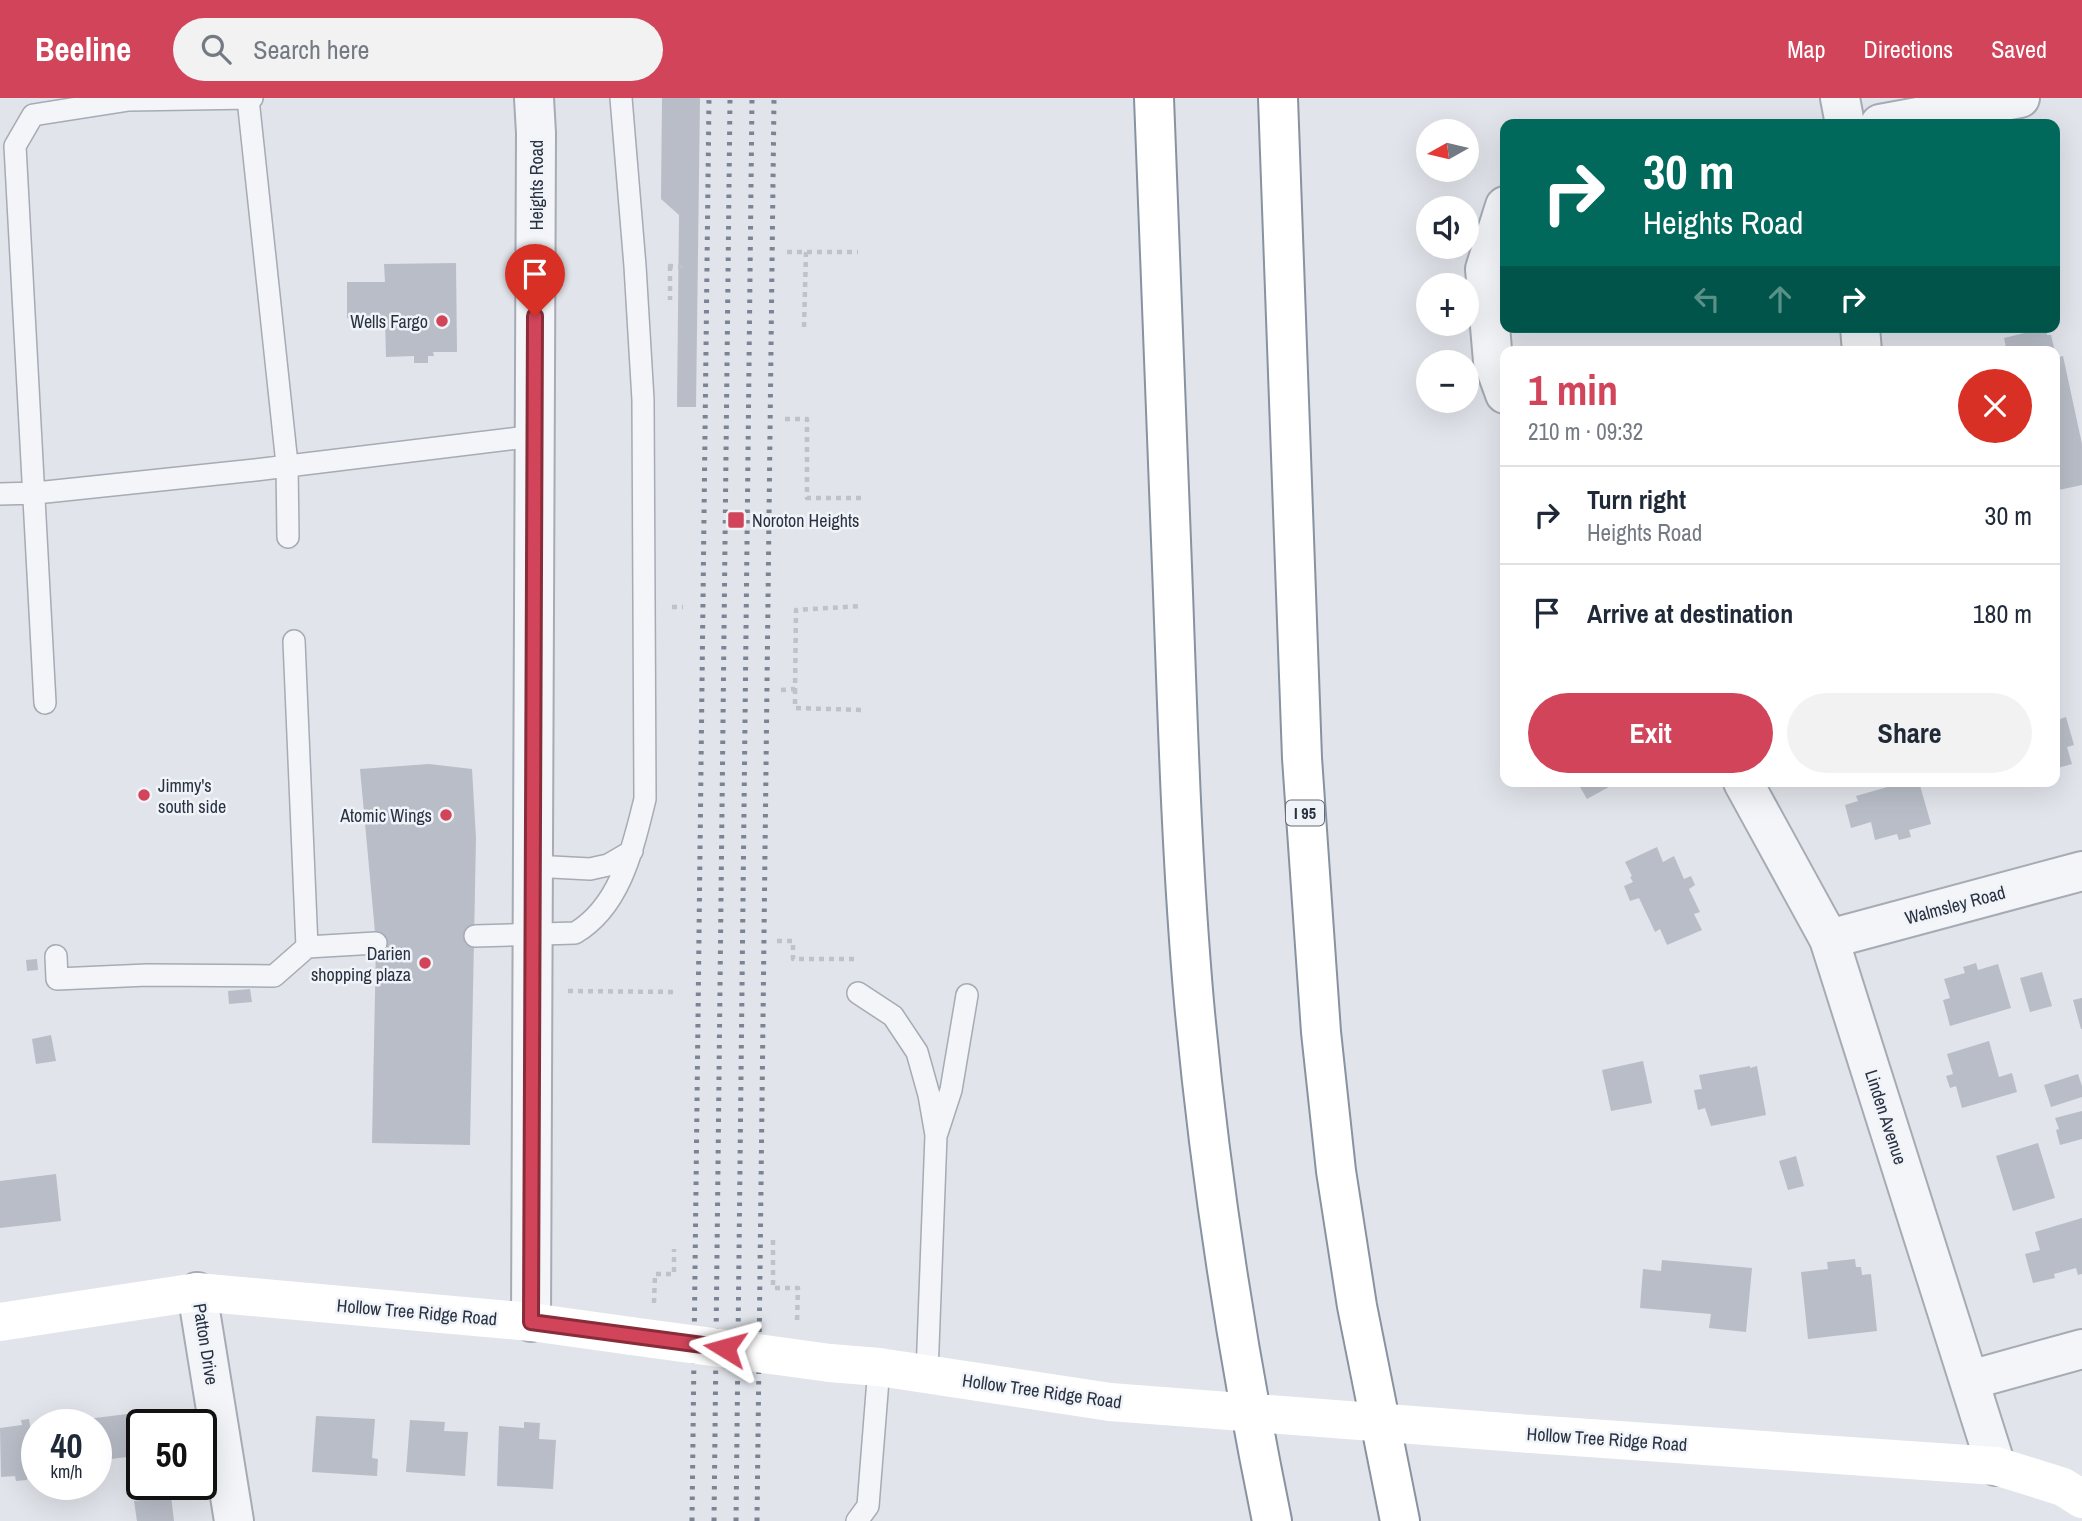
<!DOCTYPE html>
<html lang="en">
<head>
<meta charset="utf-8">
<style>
	body { margin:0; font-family:"Archivo Narrow",sans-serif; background:#f2f2f3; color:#1f2937; height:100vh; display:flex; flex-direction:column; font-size:26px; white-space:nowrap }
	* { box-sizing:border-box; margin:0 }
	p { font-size:23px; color:#747a83 }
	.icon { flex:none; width:38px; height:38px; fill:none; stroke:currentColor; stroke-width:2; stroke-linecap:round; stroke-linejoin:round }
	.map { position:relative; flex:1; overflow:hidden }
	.side { position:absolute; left:1500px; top:248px; width:560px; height:441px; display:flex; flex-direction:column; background:#fff; border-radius:14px; box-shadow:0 7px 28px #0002 }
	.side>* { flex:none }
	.guide { position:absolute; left:1500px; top:21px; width:560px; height:214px; border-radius:14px; box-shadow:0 7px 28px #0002; background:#00695c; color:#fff; overflow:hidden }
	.needle { width:46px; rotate:262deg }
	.buttons { position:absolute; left:1416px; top:21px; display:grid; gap:14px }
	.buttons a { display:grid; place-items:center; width:63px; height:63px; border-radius:50%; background:#fff; box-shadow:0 7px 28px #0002; font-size:35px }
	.speed { position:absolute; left:21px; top:1311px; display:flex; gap:14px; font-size:35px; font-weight:700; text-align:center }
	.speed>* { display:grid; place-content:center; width:91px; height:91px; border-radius:50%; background:#fff; box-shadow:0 7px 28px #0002; line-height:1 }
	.speed small { font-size:18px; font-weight:400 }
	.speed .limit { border:4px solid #111; border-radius:10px; background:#fff; color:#111 }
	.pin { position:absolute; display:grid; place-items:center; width:60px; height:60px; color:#fff; margin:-72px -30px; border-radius:50% 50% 50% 0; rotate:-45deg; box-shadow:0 0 7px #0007 }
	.pin .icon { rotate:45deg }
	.me { position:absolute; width:77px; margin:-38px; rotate:278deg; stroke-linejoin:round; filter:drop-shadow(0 0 5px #0008) }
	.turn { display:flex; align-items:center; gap:24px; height:147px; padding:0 28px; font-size:32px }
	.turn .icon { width:91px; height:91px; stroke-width:2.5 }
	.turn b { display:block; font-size:49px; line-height:60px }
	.lanes { display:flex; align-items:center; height:66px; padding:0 28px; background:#0003; justify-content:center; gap:35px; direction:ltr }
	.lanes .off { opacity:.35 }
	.round { display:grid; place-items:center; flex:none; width:74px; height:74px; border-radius:37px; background:#f2f2f3 }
	.headline { display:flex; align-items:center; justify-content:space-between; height:119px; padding:0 28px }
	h1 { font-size:42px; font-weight:700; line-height:52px; color:#d1445a }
	.button { display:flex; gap:14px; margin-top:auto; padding:14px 28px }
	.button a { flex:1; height:80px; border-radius:42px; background:#d1445a; color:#fff; font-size:28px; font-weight:700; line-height:80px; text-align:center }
	.button a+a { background:#f2f2f3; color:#1f2937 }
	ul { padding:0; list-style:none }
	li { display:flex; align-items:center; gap:21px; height:98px; padding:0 28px; border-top:2px solid #e0e1e3 }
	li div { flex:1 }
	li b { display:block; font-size:26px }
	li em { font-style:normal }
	header { display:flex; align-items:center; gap:42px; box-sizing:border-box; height:98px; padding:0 35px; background:#d1445a; color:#fff }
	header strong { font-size:33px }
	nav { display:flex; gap:38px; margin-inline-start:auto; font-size:24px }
	.search { width:490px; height:63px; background:#f2f2f3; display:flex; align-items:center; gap:18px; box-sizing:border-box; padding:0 24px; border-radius:38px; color:#747a83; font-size:26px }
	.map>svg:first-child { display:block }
	.building { fill:#b8bdc7 }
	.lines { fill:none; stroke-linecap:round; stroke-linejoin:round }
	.service-casing { stroke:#a6abb4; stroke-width:24 }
	.minor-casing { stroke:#a6abb4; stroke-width:42 }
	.tertiary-casing { stroke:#a6abb4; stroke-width:42 }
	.motorway-casing { stroke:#8892a1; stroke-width:42 }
	.path { stroke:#bec2c9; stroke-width:4.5; stroke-dasharray:5 5; stroke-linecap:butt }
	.service { stroke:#f3f5f8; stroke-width:21 }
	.minor { stroke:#f3f5f8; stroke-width:38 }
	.tertiary { stroke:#f3f5f8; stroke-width:38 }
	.secondary { stroke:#fff; stroke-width:38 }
	.motorway { stroke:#fff; stroke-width:38 }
	.rail { stroke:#7a8494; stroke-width:5; stroke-dasharray:3.5 7; stroke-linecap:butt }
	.secondary-bridge { stroke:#fff; stroke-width:38 }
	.route-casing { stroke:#882c3a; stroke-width:18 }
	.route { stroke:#d1445a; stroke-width:12 }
	.poi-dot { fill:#d1445a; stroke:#f0f3f7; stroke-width:2.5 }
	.labels { text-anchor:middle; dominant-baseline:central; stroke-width:5; stroke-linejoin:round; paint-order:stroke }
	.shield { fill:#f0f3f7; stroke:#656c78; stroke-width:2 }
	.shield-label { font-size:16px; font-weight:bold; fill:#293242 }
	.street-label { font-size:18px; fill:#293242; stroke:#f0f3f7 }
	.poi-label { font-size:18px; fill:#293242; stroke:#f0f3f7; text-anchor:end }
</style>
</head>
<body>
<header>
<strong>Beeline</strong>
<div class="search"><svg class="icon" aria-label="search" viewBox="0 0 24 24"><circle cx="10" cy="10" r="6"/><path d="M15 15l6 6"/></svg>Search here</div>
<nav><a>Map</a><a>Directions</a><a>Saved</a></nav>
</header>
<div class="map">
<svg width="2082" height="1423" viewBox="0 0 2082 1423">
	<rect width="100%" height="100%" fill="#e1e4ea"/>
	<path class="building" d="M 662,0 L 700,0 L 696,309 L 677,309 L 679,117 L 661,101 Z
		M 456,165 L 457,254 L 433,254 L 434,258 L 428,258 L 428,265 L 414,265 L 414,258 L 386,259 L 385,219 L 347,220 L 347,184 L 385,184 L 384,166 Z
		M 2046,230 L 2047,237 L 2051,237 L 2055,254 L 2007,254 L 2004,240 Z
		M 2063,258 L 2082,346 L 2082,387 L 2054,393 L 2054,260 Z
		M 2066,619 L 2074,647 L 2067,649 L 2072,666 L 2054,671 L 2054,623 Z
		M 429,666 L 472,671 L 476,740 L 470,1047 L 372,1045 L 376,845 L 360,671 Z
		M 1577,684 L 1618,684 L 1587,701 Z
		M 1905,684 L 1919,684 L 1931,726 L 1909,732 L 1911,739 L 1899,742 L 1897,736 L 1875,742 L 1871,724 L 1851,730 L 1845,707 L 1858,703 L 1856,698 Z
		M 1657,749 L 1663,764 L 1674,758 L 1684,781 L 1691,778 L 1695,787 L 1689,791 L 1700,814 L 1694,816 L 1702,832 L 1667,847 L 1660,831 L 1655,834 L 1639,800 L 1630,803 L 1624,788 L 1633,784 L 1630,779 L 1632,778 L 1625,764 Z
		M 37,861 L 38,872 L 27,873 L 26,862 Z
		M 1976,865 L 1978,872 L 1998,866 L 2011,910 L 1950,928 L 1943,902 L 1950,900 L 1944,881 L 1965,875 L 1963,869 Z
		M 2042,874 L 2052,908 L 2030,914 L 2020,880 Z
		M 250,891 L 252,904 L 229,906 L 228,893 Z
		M 2082,900 L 2082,931 L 2081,931 L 2073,902 Z
		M 51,937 L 56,963 L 36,966 L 32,941 Z
		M 1989,943 L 1999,979 L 2012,975 L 2017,994 L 1962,1010 L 1956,988 L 1950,990 L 1946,978 L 1953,976 L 1947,956 Z
		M 1643,963 L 1652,1005 L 1611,1013 L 1602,972 Z
		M 1750,968 L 1750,970 L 1757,968 L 1766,1017 L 1711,1028 L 1705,1010 L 1698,1012 L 1694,992 L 1702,991 L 1699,977 Z
		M 2078,976 L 2082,988 L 2082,999 L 2051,1009 L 2044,987 Z
		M 2082,1013 L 2082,1041 L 2060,1047 L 2056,1032 L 2059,1031 L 2055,1020 Z
		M 2038,1045 L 2055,1100 L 2013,1113 L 1996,1058 Z
		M 1796,1058 L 1804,1088 L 1788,1092 L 1779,1063 Z
		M 56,1076 L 61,1123 L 0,1130 L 0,1083 Z
		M 2082,1120 L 2082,1176 L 2078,1177 L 2076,1170 L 2054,1176 L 2055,1180 L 2033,1185 L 2025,1156 L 2040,1152 L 2035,1134 Z
		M 1855,1161 L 1856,1169 L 1861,1169 L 1862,1177 L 1871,1176 L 1877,1233 L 1808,1241 L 1801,1174 L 1828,1171 L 1827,1164 Z
		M 1662,1162 L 1752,1170 L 1746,1234 L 1709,1230 L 1711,1216 L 1640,1210 L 1643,1171 L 1661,1173 Z
		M 143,1314 L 144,1326 L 142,1326 L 142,1357 L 96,1363 L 96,1326 L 88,1326 L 87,1321 Z
		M 316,1318 L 375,1321 L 372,1360 L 378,1361 L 377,1378 L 312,1374 Z
		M 29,1321 L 31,1333 L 37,1332 L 37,1376 L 27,1377 L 27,1382 L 16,1383 L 15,1378 L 1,1379 L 0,1330 L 22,1327 L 21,1322 Z
		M 410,1322 L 445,1324 L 444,1333 L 468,1334 L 465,1378 L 406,1374 Z
		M 524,1324 L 540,1325 L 539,1341 L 556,1342 L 553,1391 L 497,1388 L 499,1328 L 524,1330 Z
		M 171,1398 L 174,1423 L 137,1423 L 134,1403 Z"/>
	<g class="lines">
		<g class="service-casing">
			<path id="service" d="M 248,1 L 287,366 L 288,439
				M 0,396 L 36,395 L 255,372 L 535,338
				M 294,543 L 307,849
				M 45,605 L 15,48 L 33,17 L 129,2 L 252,0
				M 533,768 L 590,771 L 608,767 L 632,753
				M 475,838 L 575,835 C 621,808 633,749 645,701 L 643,302 L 635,168 L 621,0
				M 56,858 L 57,881 L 147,877 L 274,878 L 307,849 L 376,845
				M 858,895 L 893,918 L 917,954 L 929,997 L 936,1037 L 927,1276
				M 937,1035 L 951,992 L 967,897
				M 857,1423 L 868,1408 L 879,1269"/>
		</g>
		<g class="minor-casing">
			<path id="minor" d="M 1880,26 L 2020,0
				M 1505,108 L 1485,171 L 1493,263 L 1505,296
				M 1829,841 L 2082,773
				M 197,1194 L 234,1423
				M 1970,1282 L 2082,1251"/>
		</g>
		<g class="tertiary-casing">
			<path id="tertiary" d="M 1840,0 L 1845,26
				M 1860,229 L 1862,254
				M 1743,684 L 1829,841 L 1996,1368
				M 531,1224 L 536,35 L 534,0"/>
		</g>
		<g class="motorway-casing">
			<path id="motorway" d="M 1154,0 C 1160,165 1166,330 1173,495 C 1178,632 1182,768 1194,904 C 1210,1079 1237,1252 1272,1423
				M 1278,0 L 1302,660 L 1321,934 L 1336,1073 L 1357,1208 L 1400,1423"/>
		</g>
		<path class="path" d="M 787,154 L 858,154
			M 668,168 L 688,169
			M 670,168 L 670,202
			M 804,229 L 806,154
			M 785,321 L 807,321 L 807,400 L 864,400
			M 672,509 L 683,509
			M 795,591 L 795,610 L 862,612
			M 781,592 L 795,591 L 796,512 L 862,508
			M 777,843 L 793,843 L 793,861 L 859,861
			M 568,893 L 678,894
			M 773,1142 L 773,1190 L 798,1190 L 797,1224
			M 654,1205 L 655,1176 L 674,1176 L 674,1151"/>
		<use href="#service" class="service"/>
		<use href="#minor" class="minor"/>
		<use href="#tertiary" class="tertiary"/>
		<path class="secondary" d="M 0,1224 L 197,1194 L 531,1224 L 631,1238
			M 830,1265 L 879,1269 L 1110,1304
			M 1531,1336 L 1996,1368 L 2063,1389 L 2082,1401"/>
		<use href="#motorway" class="motorway"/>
		<path class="rail" d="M 692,1423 L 709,0
			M 714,1423 L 730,0
			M 736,1423 L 752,0
			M 757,1423 L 774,0"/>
		<path class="secondary-bridge" d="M 631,1238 L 830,1265
			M 1110,1304 L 1531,1336"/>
	</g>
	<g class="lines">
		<g class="route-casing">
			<path id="route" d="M 535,218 L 531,1224 L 725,1250"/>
		</g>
		<use href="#route" class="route"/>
	</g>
	<g class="poi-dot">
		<circle cx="442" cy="223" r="7"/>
		<rect x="727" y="413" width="18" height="18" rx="3.5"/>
		<circle cx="144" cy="697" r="7"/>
		<circle cx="446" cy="717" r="7"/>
		<circle cx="425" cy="865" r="7"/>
	</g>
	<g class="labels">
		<rect class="shield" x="1286" y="702.5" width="38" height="25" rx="5"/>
		<g class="shield-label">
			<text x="1305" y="715">I 95</text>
		</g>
		<g class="street-label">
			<text transform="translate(536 87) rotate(-90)">Heights Road</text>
			<text transform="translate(1955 807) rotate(-15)">Walmsley Road</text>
			<text transform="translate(1886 1019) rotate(72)">Linden Avenue</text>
			<text transform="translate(417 1214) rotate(5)">Hollow Tree Ridge Road</text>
			<text transform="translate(206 1246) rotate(81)">Patton Drive</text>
			<text transform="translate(1042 1293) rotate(8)">Hollow Tree Ridge Road</text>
			<text transform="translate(1607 1341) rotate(4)">Hollow Tree Ridge Road</text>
		</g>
		<g class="poi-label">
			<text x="428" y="223">Wells Fargo</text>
			<text x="752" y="422" text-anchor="start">Noroton Heights</text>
			<text x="158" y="687" text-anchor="start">Jimmy's<tspan x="158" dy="21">south side</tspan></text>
			<text x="432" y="717">Atomic Wings</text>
			<text x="411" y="855">Darien<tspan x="411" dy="21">shopping plaza</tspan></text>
		</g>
	</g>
</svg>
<div class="buttons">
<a><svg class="needle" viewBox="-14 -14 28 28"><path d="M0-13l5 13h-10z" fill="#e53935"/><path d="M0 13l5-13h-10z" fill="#747a83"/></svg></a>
<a><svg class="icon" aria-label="sound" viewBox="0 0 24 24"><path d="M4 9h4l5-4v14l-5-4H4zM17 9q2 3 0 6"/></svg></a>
<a>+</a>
<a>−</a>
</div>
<div class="speed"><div>40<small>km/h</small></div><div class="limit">50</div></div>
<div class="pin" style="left:535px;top:218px;background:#d93025"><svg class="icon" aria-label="arrive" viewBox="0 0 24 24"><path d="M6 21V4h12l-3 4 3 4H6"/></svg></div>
<svg class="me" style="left:725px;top:1250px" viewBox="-20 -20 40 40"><path d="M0-17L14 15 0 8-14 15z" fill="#d1445a" stroke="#fff" stroke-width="4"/></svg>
<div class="guide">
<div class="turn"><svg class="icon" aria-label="right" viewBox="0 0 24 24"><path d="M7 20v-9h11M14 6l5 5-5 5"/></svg><div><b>30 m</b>Heights Road</div></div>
<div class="lanes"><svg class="icon off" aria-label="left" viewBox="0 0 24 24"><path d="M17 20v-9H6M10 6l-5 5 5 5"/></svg><svg class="icon off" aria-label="ahead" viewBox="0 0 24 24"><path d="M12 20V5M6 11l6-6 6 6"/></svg><svg class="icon" aria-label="right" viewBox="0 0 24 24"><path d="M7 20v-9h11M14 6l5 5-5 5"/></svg></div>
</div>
<section class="side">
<div class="headline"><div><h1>1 min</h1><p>210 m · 09:32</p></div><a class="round" style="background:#d93025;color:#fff"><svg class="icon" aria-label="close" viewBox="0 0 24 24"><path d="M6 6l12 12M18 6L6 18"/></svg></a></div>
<ul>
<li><svg class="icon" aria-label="right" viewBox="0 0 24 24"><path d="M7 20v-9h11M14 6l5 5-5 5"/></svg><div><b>Turn right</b><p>Heights Road</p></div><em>30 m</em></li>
<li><svg class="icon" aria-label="arrive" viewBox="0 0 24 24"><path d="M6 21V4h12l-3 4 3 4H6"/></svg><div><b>Arrive at destination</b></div><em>180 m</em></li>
</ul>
<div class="button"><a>Exit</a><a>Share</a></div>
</section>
</div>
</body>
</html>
